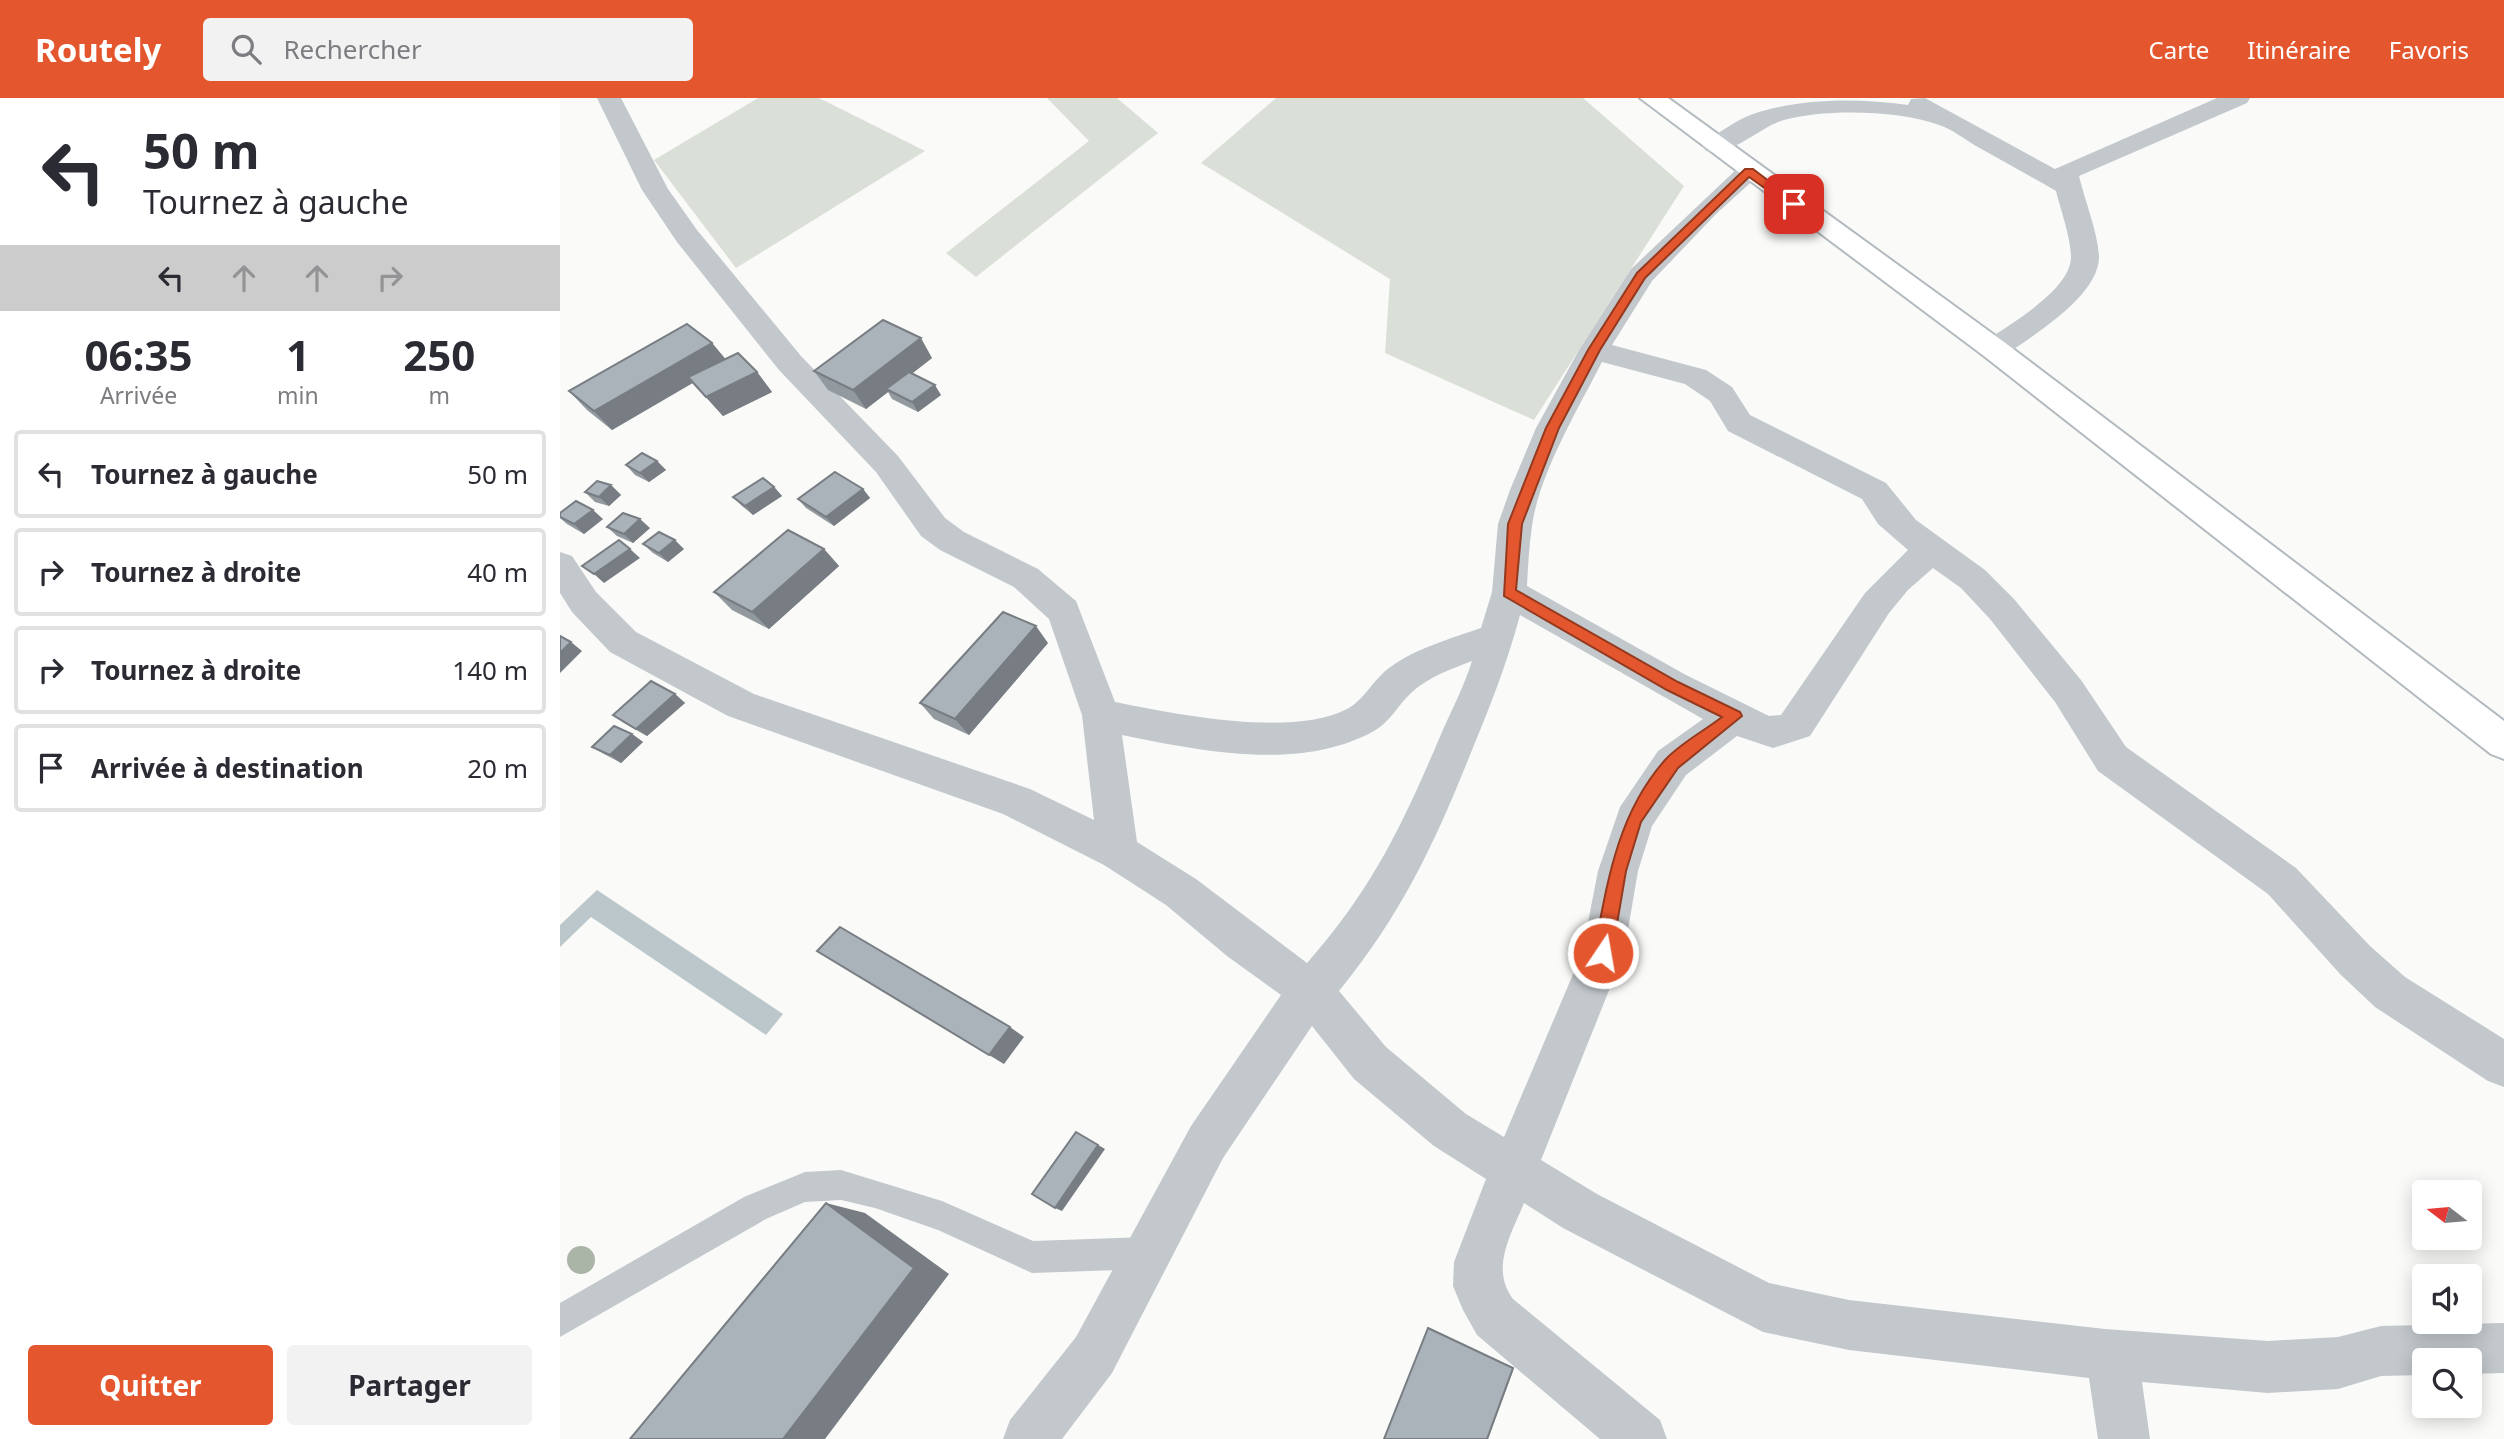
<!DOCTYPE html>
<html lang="fr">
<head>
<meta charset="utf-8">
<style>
	body { margin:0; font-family:"Noto Sans",sans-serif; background:#f2f2f3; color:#2b2b33; height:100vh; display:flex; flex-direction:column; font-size:26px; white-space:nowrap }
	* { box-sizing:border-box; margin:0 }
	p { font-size:23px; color:#7c7c81 }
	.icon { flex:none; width:38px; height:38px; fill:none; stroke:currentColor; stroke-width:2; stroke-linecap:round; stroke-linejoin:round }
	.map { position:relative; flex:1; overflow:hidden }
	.side { display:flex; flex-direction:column; background:#fff; width:560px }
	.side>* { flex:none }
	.guide { background:#fff; color:#2b2b33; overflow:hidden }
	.needle { width:46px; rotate:286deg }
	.tools { position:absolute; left:1852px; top:1082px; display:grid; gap:14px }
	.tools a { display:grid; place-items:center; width:70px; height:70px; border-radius:7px; background:#fff; box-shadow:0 4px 18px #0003; font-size:35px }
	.pin { position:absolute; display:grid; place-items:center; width:60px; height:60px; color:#fff; margin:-30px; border-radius:14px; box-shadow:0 4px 10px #0006 }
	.me { position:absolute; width:77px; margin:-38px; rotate:12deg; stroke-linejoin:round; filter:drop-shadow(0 0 5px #0008) }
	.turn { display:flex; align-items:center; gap:24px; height:147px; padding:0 28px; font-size:32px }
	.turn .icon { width:91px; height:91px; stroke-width:2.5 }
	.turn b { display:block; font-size:49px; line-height:60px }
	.lanes { display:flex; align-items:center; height:66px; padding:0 28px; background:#0003; justify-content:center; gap:35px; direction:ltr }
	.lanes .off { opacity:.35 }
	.eta { display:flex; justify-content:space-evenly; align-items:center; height:119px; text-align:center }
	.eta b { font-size:42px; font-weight:700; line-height:49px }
	.cta { display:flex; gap:14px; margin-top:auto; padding:14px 28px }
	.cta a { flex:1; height:80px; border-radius:7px; background:#e4572e; color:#fff; font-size:28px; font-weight:700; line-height:80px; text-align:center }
	.cta a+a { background:#f2f2f3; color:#2b2b33 }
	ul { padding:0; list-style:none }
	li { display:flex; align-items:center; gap:21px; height:88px; margin:0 14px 10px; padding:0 14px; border:4px solid #e1e1e2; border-radius:7px }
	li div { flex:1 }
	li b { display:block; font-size:26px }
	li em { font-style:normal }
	header { display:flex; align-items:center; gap:42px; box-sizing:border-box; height:98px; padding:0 35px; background:#e4572e; color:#fff }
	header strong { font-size:33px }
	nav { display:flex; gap:38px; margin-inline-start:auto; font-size:24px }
	.search { width:490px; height:63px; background:#f2f2f3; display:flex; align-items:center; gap:18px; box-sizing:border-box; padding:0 24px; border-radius:7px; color:#7c7c81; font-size:26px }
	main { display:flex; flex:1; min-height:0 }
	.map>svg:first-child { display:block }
	.green { fill:#dadfd7 }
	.water { fill:#bbc7cb }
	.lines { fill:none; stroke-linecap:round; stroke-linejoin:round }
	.secondary-casing { stroke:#b3babf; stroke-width:4 }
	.lane { fill:#c3c8cc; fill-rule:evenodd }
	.street { fill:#c3c8cc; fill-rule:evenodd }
	.secondary { fill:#fff; fill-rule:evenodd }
	.tree { fill:#aab4a7 }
	.wall { fill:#929a9f }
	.shaded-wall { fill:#777d82 }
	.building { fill:#aab3b9; stroke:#777d82; stroke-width:2 }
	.route { fill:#e4572e; stroke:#94391e; stroke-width:2 }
</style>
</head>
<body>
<header>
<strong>Routely</strong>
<div class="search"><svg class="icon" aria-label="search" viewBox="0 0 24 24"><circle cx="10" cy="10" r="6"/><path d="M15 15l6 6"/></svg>Rechercher</div>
<nav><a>Carte</a><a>Itinéraire</a><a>Favoris</a></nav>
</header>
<main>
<section class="side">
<div class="guide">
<div class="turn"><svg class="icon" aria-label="left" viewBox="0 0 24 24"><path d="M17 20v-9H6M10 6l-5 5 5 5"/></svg><div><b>50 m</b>Tournez à gauche</div></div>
<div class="lanes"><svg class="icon" aria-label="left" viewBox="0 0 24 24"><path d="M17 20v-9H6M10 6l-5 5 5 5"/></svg><svg class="icon off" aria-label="ahead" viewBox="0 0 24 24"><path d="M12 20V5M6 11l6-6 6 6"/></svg><svg class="icon off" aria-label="ahead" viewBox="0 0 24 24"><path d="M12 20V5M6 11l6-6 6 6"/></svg><svg class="icon off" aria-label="right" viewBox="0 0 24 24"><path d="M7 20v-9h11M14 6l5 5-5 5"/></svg></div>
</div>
<div class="eta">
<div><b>06:35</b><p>Arrivée</p></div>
<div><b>1</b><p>min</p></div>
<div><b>250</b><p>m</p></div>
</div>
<ul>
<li><svg class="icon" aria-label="left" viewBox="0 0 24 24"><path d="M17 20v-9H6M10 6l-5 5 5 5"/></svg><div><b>Tournez à gauche</b></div><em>50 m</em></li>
<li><svg class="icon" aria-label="right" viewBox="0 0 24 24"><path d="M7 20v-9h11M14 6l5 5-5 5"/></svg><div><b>Tournez à droite</b></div><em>40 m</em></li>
<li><svg class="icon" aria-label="right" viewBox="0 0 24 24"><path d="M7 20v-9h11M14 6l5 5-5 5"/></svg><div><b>Tournez à droite</b></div><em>140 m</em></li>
<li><svg class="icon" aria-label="arrive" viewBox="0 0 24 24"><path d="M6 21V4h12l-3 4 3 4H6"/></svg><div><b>Arrivée à destination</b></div><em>20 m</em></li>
</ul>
<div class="cta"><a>Quitter</a><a>Partager</a></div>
</section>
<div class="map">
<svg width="1944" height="1341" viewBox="0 0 1944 1341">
	<rect width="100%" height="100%" fill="#fafaf8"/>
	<path class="green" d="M 198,0 L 259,0 L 365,53 L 176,170 L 94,62 Z
		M 487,0 L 557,0 L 598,35 L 416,179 L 386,155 L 529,43 Z
		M 716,0 L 1023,0 L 1124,88 L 974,322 L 825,255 L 830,181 L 641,65 Z"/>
	<path class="water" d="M 37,792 L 223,916 L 206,937 L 31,819 L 0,849 L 0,827 Z"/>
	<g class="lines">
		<g class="secondary-casing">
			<path id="secondary" d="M 1080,0 L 1108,0 L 1444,244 L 1944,623 L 1944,661 L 1931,656 L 1424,258 Z"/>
		</g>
		<path class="lane" d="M 281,1072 L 382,1103 L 473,1143 L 587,1139 L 598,1144 L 603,1155 L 598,1166 L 587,1171 L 472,1175 L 378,1132 L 315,1110 L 281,1102 L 245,1104 L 206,1121 L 0,1239 L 0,1205 L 184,1099 L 245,1074 Z"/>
		<path class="street" d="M 37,0 L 61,0 L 108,91 L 137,132 L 241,258 L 338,358 L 385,420 L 404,434 L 478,471 L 516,503 L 555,604 C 615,616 731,640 787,611 C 804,602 813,582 829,570 C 856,550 890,541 921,530 L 932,494 L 938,426 L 950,392 L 976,330 L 1019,252 L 1071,171 L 1180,68 L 1198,68 L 1202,73 L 1198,78 L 1156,116 L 1092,183 L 1052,247 L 1146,272 L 1172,289 L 1190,317 L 1326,385 L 1356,422 L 1425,472 L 1454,501 L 1521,582 L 1566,649 L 1736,770 L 1810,848 L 1845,879 L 1944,941 L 1944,989 L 1928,983 L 1815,909 L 1780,876 L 1708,796 L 1538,673 L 1495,604 L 1430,521 L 1401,490 L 1373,470 L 1348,492 L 1329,515 L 1250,638 L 1213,650 L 1177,638 L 1126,677 L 1092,728 L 1078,773 L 1064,855 L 981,1062 L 1037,1096 L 1209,1185 L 1289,1202 L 1545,1231 L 1708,1243 L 1778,1239 L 1821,1228 L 1944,1225 L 1944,1275 L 1909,1276 L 1909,1262 L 1864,1262 L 1864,1277 L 1821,1278 L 1778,1291 L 1708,1295 L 1582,1284 L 1590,1341 L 1538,1341 L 1529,1280 L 1289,1252 L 1203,1234 L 1003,1130 L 964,1105 C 951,1137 930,1170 953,1201 L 1100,1322 L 1107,1341 L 1040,1341 L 917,1237 L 903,1212 L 893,1188 L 894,1164 L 926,1081 L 874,1048 L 794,981 L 752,928 L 663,1060 L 552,1275 L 502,1341 L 443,1341 L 450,1322 L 516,1239 L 631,1028 L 721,897 L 667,858 L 606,807 L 544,767 L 443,716 L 168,618 L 50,554 L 12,514 L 0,495 L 0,454 L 12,458 L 36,494 L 76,534 L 194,596 L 470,691 L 534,722 L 522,617 L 489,521 L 454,489 L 380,452 L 361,438 L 316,374 L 219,272 L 117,144 L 82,92 ZM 1042,264 L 1125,286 L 1150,303 L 1168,333 L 1302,401 L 1318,426 L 1348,452 L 1305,495 L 1221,617 L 1209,618 L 1126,577 L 967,488 C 968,468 969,448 972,428 C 979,376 1018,311 1042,264 ZM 960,517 L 1143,621 L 1098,653 L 1060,709 L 1038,773 L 1022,855 L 944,1039 L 906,1016 L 826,949 L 779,893 C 841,817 874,747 910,657 C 929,611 947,566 960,517 ZM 912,563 C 904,589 890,615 879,641 C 841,730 812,791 747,865 L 636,781 L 577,744 L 562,637 C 641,653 740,674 814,633 C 830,624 838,607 851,595 C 868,579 891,571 912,563 Z
			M 1365,0 L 1495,71 L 1657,0 L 1690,0 L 1687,5 L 1519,78 C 1525,103 1537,132 1539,158 C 1540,198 1472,238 1444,258 L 1434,261 L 1424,258 L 1419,251 L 1424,244 C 1448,227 1512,192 1511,158 C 1510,137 1501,113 1496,93 C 1470,78 1443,63 1416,48 C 1404,41 1392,31 1379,27 C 1338,12 1265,11 1224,22 C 1199,29 1171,60 1146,53 L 1142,48 L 1146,43 C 1161,34 1176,22 1193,16 C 1242,0 1297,0 1348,7 L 1351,1 Z"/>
		<use href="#secondary" class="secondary"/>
	</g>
	<circle class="tree" cx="21" cy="1162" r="14"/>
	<path class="wall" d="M 152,245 L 165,261 L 197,274 L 212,294 L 163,318 L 133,285 L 52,332 L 27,312 L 9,293 Z
		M 372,260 L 352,275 L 381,297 L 358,314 L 332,301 L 328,294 L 306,311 L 268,292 L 254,273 Z
		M 97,363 L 106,372 L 89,384 L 75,377 L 66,367 Z
		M 51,387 L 61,397 L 49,408 L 35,404 L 25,394 Z
		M 214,389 L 222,398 L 193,417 L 182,408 L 173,399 Z
		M 303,391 L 310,400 L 274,428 L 246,410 L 238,401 Z
		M 0,415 L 43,421 L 24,436 L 7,426 L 0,420 Z
		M 47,429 L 90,430 L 73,445 L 57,438 Z
		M 83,446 L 124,451 L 108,464 L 93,455 Z
		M 264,451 L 279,468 L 209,531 L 172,512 L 154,494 Z
		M 488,545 L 409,637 L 374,621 L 360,605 Z
		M 115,596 L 125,605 L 87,638 L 64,625 L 53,617 Z
		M 72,636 L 83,644 L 61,665 L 44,656 L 32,649 Z"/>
	<path class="shaded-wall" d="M 361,240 L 372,260 L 330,293 L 326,291 L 328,294 L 306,311 L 293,292 Z
		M 152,245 L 168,264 L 52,332 L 34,313 Z
		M 197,274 L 212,294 L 163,318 L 146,299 Z
		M 375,287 L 381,297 L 358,314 L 352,304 Z
		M 97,363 L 106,372 L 89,384 L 80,375 Z
		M 51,387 L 61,397 L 49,408 L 39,399 Z
		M 214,389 L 222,398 L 193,417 L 185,408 Z
		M 303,391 L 310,400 L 274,428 L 266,419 Z
		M 33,412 L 43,421 L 24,436 L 14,426 Z
		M 80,421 L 90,430 L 73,445 L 64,436 Z
		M 115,442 L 124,451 L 108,464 L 99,455 Z
		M 70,451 L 80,460 L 44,485 L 34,476 Z
		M 264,451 L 279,468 L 209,531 L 192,514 Z
		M 476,528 L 488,545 L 409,637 L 395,621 Z
		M 11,544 L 22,553 L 0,575 L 0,555 Z
		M 115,596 L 125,605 L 87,638 L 76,631 Z
		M 72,636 L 83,644 L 61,665 L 50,657 Z
		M 450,929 L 464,939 L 444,966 L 429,957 Z
		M 516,1034 L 545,1051 L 502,1113 L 495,1110 Z
		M 266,1105 L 305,1115 L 389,1176 L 265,1341 L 223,1341 Z
		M 953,1270 L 954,1270 L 928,1341 L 927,1341 Z"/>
	<path class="building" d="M 323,222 L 361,240 L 293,292 L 254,273 Z
		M 127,226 L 152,245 L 34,313 L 9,293 Z
		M 178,255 L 197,274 L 146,299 L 128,279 Z
		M 349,274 L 375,287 L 352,304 L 326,291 Z
		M 82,355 L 97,363 L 80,375 L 66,367 Z
		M 275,374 L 303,391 L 266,419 L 238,401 Z
		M 203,380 L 214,389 L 185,408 L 173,399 Z
		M 37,383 L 51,387 L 39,399 L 25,394 Z
		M 16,403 L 33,412 L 14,426 L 0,419 L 0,415 Z
		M 63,415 L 80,421 L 64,436 L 47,429 Z
		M 228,432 L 264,451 L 192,514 L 154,494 Z
		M 99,434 L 115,442 L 99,455 L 83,446 Z
		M 59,442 L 70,451 L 34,476 L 22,468 Z
		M 443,514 L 476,528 L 395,621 L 360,605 Z
		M 0,538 L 11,544 L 0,555 Z
		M 91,583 L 115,596 L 76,631 L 53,617 Z
		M 54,628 L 72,636 L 50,657 L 32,649 Z
		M 280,829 L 450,929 L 429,957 L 257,853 Z
		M 516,1034 L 538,1047 L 495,1110 L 472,1096 Z
		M 266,1105 L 354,1170 L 223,1341 L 70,1341 Z
		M 868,1230 L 953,1270 L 927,1341 L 824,1341 Z"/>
	<path class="route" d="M 1185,71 L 1193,71 L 1239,106 L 1230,108 L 1189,79 L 1085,180 L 1040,252 L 999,330 L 962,426 L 956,492 L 1118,584 L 1180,614 L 1182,618 L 1118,670 L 1081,724 L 1066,773 L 1052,855 L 1049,860 L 1043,863 L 1037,860 L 1034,855 C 1047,786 1057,715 1106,661 C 1121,645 1144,633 1162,619 L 1107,592 L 944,498 L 948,426 L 986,330 L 1028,252 L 1077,175 Z"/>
</svg>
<div class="tools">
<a><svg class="needle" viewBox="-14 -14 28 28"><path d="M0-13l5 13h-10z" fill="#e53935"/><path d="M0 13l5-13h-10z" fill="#7c7c81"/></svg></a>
<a><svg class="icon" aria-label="sound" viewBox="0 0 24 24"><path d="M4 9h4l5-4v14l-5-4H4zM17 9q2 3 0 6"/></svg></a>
<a><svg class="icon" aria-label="search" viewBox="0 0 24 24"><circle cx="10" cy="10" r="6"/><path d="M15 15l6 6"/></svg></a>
</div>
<div class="pin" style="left:1234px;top:106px;background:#d93025"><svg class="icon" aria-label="arrive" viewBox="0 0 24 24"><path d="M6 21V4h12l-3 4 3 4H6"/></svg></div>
<svg class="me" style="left:1043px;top:855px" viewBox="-20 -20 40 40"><circle r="17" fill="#e4572e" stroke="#fff" stroke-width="3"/><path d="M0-11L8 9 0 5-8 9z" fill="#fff"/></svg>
</div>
</main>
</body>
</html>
